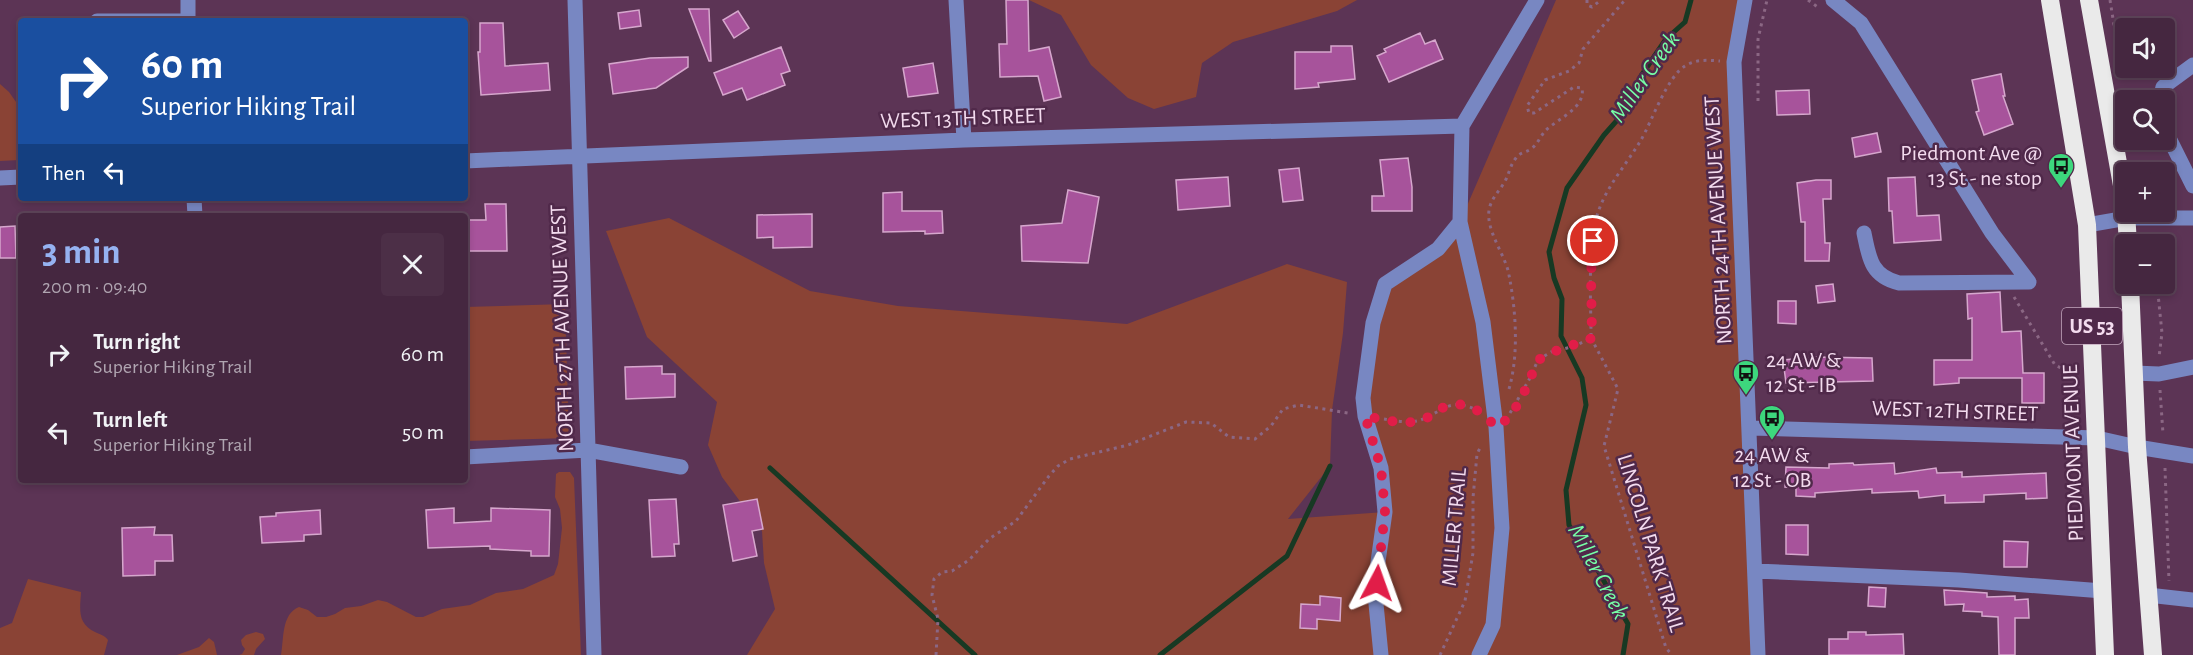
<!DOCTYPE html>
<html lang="en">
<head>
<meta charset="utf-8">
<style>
	body { margin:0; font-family:"Alegreya Sans",sans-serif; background:#4c2f47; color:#f1f3f6; height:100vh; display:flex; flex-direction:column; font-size:22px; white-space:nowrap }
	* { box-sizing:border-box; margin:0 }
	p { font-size:20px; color:#b0a5b1 }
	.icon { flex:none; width:33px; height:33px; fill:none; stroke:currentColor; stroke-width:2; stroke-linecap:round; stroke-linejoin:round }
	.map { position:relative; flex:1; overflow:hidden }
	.details { position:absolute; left:18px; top:213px; width:450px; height:270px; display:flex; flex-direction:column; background:#452740; border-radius:6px; box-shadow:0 3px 9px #0003,0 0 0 2px #5d4459 }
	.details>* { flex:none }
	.banner { position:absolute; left:18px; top:18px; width:450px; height:183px; border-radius:6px; box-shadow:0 3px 9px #0003,0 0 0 2px #5d4459; background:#1a4fa0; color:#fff; overflow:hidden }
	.fabs { position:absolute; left:2115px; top:18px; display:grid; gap:12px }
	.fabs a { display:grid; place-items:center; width:60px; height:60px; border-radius:6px; background:#452740; box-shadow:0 3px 9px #0003,0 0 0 2px #5d4459; font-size:30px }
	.pin { position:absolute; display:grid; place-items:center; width:51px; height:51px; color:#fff; margin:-26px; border:3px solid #fff; border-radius:50%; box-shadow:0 2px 6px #0007 }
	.me { position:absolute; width:66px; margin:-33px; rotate:4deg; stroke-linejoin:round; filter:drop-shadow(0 0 4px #0008) }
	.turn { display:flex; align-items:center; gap:21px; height:126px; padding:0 24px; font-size:27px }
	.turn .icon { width:78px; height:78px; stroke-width:2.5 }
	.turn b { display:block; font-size:42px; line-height:51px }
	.then { display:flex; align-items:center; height:57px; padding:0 24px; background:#0003; gap:12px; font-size:22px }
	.round { display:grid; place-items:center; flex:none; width:63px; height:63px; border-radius:6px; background:#4c2f47 }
	.summary { display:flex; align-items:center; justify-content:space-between; height:102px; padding:0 24px }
	h1 { font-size:36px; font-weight:700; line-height:45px; color:#95b2f1 }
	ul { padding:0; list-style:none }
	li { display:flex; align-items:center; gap:18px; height:78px; padding:0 24px }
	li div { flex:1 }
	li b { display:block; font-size:22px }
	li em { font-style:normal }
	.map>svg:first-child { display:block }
	.green { fill:#8a4335 }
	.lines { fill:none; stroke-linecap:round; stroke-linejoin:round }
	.stream { stroke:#173923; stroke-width:5 }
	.building { fill:#a7539b; stroke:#d6a7cd; stroke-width:1.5 }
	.path { stroke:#8b6784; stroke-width:3; stroke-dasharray:3 4.5; stroke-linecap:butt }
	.minor { stroke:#7887c2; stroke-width:15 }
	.highway { stroke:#eaeaea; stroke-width:18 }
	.route { stroke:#e11d48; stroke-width:10; stroke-dasharray:0 18 }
	.labels { text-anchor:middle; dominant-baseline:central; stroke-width:5; stroke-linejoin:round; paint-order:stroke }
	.shield { fill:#50294a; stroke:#c2a6bd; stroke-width:1.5 }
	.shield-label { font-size:21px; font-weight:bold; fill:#f3dbee }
	.street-label { font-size:22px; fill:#f3dbee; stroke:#50294a }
	.poi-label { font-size:22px; fill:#f3dbee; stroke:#50294a; text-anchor:end }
	.water-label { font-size:24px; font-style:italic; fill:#76ffa6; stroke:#50294a }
</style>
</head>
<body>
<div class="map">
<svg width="2193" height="655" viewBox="0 0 2193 655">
	<rect width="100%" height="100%" fill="#5c3455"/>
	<path class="green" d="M 1029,0 L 1357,0 L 1337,11 L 1233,42 L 1202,63 L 1196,97 L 1154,109 L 1128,98 L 1091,65 L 1061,15 Z
		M 1556,0 L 1745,0 L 1734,62 L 1758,655 L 747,655 L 775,609 L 764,563 L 762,531 L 722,477 L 708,445 L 717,402 L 647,337 L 606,231 L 669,218 L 810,291 L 898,306 L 1127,324 L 1287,264 L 1347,282 L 1343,333 L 1332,410 L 1330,466 L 1288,519 L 1385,512 L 1365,416 L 1385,284 L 1460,222 Z
		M 0,84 L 9,92 L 21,109 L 20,160 L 0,161 Z
		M 565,304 L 569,438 L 465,441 L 465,307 Z
		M 559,472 L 570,472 L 574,478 L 581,655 L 281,655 C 284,640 281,614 299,607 L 308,610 L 317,617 L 326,617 L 335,614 L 345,608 L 361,606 L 378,600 L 387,602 L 416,617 L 423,617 L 442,609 L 470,605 L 496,593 L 523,589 L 554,575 L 558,564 L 562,528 L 560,509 L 555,497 L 556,474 Z
		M 28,579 L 81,592 C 80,610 77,623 95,632 C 101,635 104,635 108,640 L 104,655 L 0,655 L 0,628 L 12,623 Z
		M 256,632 L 263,634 L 265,639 L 256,649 L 254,655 L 239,655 L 242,654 L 245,649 L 242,645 L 241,640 L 246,635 Z
		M 209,638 L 214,642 L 217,655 L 177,655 L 199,647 Z"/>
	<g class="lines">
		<path class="stream" d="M 770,468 L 975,655
			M 1160,655 L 1287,556 L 1330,466
			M 1623,655 L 1628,624 L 1600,574 L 1569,525 L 1566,490 L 1586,405 L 1582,378 L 1561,336 L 1562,299 L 1554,278 L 1549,252 L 1567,188 L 1604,135 L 1628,108 L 1641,76 L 1666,39 L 1685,22 L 1691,0"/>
	</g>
	<path class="building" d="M 1006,0 L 1028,0 L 1029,51 L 1049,47 L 1061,97 L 1044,101 L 1038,76 L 1000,77 L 999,44 L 1007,44 Z
		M 689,9 L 709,9 L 711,61 L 709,61 Z
		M 639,10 L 641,26 L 620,29 L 618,13 Z
		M 738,11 L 749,28 L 734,38 L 723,20 Z
		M 480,23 L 503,23 L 505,66 L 548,63 L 550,90 L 481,95 L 478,52 L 480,52 Z
		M 1420,33 L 1425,44 L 1435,40 L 1443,59 L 1389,82 L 1377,56 L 1386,52 L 1384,49 Z
		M 1331,46 L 1352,46 L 1355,79 L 1318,83 L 1319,87 L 1295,89 L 1295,52 L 1331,52 Z
		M 781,47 L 790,71 L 781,74 L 785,85 L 747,100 L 742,88 L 723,95 L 714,73 Z
		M 688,57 L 688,67 L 656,88 L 613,94 L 609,64 L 650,58 Z
		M 933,63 L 938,93 L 908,97 L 903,68 Z
		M 2001,74 L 2005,96 L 2003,96 L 2013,124 L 1984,135 L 1976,112 L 1979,111 L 1972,80 Z
		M 1809,90 L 1810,114 L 1777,115 L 1776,91 Z
		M 1877,133 L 1881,152 L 1855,157 L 1852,138 Z
		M 1408,158 L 1412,187 L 1412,211 L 1372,211 L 1372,196 L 1384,196 L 1380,160 Z
		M 1299,168 L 1303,200 L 1283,202 L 1279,170 Z
		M 1228,177 L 1230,206 L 1178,210 L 1176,180 Z
		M 1915,177 L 1917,216 L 1939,215 L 1941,240 L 1894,243 L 1892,211 L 1889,211 L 1888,178 Z
		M 1816,180 L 1831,180 L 1831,199 L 1823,199 L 1825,243 L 1830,243 L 1829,261 L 1805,261 L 1805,222 L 1801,222 L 1797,183 Z
		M 1068,190 L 1099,197 L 1088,263 L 1022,261 L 1021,226 L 1062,223 Z
		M 902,192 L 902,211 L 942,211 L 943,233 L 925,234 L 925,231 L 883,232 L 883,193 Z
		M 485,204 L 506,204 L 507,251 L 465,251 L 465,220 L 486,220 Z
		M 812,214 L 812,247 L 773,248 L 773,237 L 757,238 L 757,215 Z
		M 15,226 L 16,258 L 0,258 L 0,227 Z
		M 1833,284 L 1835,301 L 1818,303 L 1816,286 Z
		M 2000,292 L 2002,332 L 2021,331 L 2023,373 L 2044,373 L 2044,403 L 2022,403 L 2022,378 L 1959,378 L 1959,383 L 1934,385 L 1934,360 L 1972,360 L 1972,318 L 1968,319 L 1967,294 Z
		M 1778,301 L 1796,301 L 1796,324 L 1778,323 Z
		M 1817,357 L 1872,358 L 1873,381 L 1786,383 L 1783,360 Z
		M 662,366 L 662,374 L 675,374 L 675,397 L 626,399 L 625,367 Z
		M 1853,463 L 1854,465 L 1894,463 L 1895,474 L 1936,468 L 1937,473 L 1962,472 L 1962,477 L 2046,473 L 2047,498 L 2026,499 L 2026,493 L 1984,495 L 1984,502 L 1945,503 L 1945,495 L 1919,498 L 1918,491 L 1872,493 L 1872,489 L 1815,493 L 1815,497 L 1796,496 L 1796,488 L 1785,487 L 1786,467 L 1829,468 L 1829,464 Z
		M 676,499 L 679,544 L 674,544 L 675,556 L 652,557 L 649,500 Z
		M 757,499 L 763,529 L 752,531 L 757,556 L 733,561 L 723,505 Z
		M 454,508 L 454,523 L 491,521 L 491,508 L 550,510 L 549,556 L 531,556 L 531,551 L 490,549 L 490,546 L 428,548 L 426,510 Z
		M 320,510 L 321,534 L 304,535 L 304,541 L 262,543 L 260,517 L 276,516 L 276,513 Z
		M 1786,525 L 1808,525 L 1808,555 L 1786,554 Z
		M 155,527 L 154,535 L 172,535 L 173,561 L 155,561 L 155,575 L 123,576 L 122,528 Z
		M 2004,541 L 2028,542 L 2027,567 L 2004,567 Z
		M 1869,587 L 1886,588 L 1885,607 L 1868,606 Z
		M 1944,590 L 1987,593 L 1987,597 L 2015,596 L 2015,600 L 2028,599 L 2029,618 L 2015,618 L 2015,655 L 1999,655 L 1998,617 L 1982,616 L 1982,612 L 1963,611 L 1964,604 L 1945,605 Z
		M 1320,596 L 1341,598 L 1340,621 L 1317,619 L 1317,629 L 1300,628 L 1301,604 L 1320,605 Z
		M 1848,632 L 1866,632 L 1866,635 L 1903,634 L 1904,655 L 1829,655 L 1829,639 L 1848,639 Z"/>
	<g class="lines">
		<path class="path" d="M 1587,0 L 1587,5 L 1592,7 L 1601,0
			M 1808,0 L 1819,8
			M 2110,0 L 2122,75
			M 1758,101 L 1758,39 L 1767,0
			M 2150,234 L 2152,244
			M 2157,284 L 2162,333 L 2159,357
			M 2014,297 L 2055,365 L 2071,373
			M 1591,338 L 1618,389 L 1604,446 L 1666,648 L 1672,655
			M 1509,389 C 1519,354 1516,311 1509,275 C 1506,255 1483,228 1490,206 C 1493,197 1499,191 1504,183 C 1509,175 1510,165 1516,158 C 1520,152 1525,153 1531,149 C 1537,145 1540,137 1545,131 C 1557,119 1586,108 1582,88 L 1574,87 L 1534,113 L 1529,113 L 1527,106 L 1545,80 L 1569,71 L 1579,63 L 1583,49 L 1625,0
			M 2160,390 L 2163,434
			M 1510,413 L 1530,378 L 1538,360 L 1551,352 L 1575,346 L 1591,338 C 1591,302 1588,258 1595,224 C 1601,192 1625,167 1641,140 C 1652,121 1667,77 1685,66 C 1696,59 1707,60 1720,61
			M 1384,419 C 1396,421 1412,424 1423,419 C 1446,409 1450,398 1477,410
			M 2165,468 L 2169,581
			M 936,655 L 938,619 L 932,595 L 934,579 L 942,572 L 952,571 L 969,560 L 989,539 L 1016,521 L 1049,476 L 1058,466 L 1070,459 L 1128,445 L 1186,422 L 1211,423 L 1229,437 L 1255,439 L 1271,426 L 1283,409 L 1299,405 L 1348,413
			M 1440,655 L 1465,601 L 1473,553 L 1473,498 L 1477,454 L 1480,448"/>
		<path class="minor" d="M 188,0 L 188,21
			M 575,0 L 594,655
			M 956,0 L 964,140
			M 1745,0 L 1734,62 L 1758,655
			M 1833,0 L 1861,23 L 1992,233 L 2029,282
			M 97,21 L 188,21
			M 2160,100 L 2163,87 L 2193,65
			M 2164,128 L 2193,186
			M 465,161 L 964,140 L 1462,126
			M 0,178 L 21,177
			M 194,198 L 195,216
			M 2087,225 L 2127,218 L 2193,218
			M 1864,233 C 1869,258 1871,276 1899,283 L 2029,282
			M 2134,373 L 2159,374 L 2193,367
			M 1750,428 L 2097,438 L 2137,447 L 2193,456
			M 465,457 L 588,450 L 681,467
			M 1755,571 L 1959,580 L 2103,591
			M 2148,595 L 2193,600
			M 1381,655 L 1376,604 L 1378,562 L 1385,512 L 1381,468 L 1365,416 L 1363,398 L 1373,323 L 1385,284 L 1438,249 L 1460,222
			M 1479,655 L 1493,625 L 1502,528 L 1496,427 L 1483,322 L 1460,222 L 1462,126 L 1537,0"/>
		<path class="highway" d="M 2050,0 L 2087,225 L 2105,655
			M 2089,0 L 2126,208
			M 2126,212 L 2128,244
			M 2130,284 L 2137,447 L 2153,655"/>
	</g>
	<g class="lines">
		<path class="route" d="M 1377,583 L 1385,512 L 1381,468 L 1365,416 C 1382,419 1404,426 1422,420 C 1429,418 1435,411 1442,408 C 1465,398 1481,411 1496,427 C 1513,419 1524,393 1531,377 C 1533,372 1535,363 1539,360 C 1546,352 1579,344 1592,338 L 1591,275 L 1593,241"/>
	</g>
	<defs>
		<g id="bus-pin" transform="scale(1.35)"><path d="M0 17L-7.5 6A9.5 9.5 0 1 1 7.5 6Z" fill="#3dd77d" stroke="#50294a"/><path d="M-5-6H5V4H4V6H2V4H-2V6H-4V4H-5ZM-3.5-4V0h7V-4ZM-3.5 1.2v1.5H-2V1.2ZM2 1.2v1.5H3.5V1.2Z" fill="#111"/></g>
	</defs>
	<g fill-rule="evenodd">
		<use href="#bus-pin" x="2061" y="166"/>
		<use href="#bus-pin" x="1746" y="373"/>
		<use href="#bus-pin" x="1772" y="418"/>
	</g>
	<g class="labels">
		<rect class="shield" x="2062" y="308" width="60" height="36" rx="4.5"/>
		<g class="shield-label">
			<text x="2092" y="326">US 53</text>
		</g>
		<g class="street-label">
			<text transform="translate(963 118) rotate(-2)">WEST 13TH STREET</text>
			<text transform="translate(1718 220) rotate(-93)">NORTH 24TH AVENUE WEST</text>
			<text transform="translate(562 328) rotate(-92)">NORTH 27TH AVENUE WEST</text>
			<text transform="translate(1955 411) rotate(2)">WEST 12TH STREET</text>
			<text transform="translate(2073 453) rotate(-92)">PIEDMONT AVENUE</text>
			<text transform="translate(1454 527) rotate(-85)">MILLER TRAIL</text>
			<text transform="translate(1651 543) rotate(73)">LINCOLN PARK TRAIL</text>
		</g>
		<g class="poi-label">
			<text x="2042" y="153">Piedmont Ave @<tspan x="2042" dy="25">13 St - ne stop</tspan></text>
			<text x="1766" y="360" text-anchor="start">24 AW &amp;<tspan x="1766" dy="25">12 St - IB</tspan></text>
			<text x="1772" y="455" text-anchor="middle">24 AW &amp;<tspan x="1772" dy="25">12 St - OB</tspan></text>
		</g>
		<g class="water-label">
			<text transform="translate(1645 77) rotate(-55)">Miller Creek</text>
			<text transform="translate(1598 572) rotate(62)">Miller Creek</text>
		</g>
	</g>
</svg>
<div class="fabs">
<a><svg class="icon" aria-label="sound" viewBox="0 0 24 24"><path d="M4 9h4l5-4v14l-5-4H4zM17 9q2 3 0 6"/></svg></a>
<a><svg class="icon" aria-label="search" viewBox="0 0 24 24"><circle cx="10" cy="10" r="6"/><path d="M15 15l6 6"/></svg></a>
<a>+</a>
<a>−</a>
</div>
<div class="pin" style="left:1593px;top:241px;background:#d93025"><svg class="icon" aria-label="arrive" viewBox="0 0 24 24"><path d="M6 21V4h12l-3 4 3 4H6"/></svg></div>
<svg class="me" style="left:1377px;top:583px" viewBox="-20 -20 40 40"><path d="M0-17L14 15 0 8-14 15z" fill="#e11d48" stroke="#fff" stroke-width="4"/></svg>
<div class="banner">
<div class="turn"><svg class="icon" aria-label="right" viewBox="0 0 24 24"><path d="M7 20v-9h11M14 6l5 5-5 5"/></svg><div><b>60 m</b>Superior Hiking Trail</div></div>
<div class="then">Then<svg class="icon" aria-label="left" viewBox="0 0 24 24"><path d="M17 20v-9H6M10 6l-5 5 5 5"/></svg></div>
</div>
<section class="details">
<div class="summary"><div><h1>3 min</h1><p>200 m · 09:40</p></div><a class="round"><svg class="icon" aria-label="close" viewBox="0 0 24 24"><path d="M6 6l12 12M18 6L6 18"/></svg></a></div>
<ul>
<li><svg class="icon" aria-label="right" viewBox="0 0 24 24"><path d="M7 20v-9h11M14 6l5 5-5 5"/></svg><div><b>Turn right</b><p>Superior Hiking Trail</p></div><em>60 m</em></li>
<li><svg class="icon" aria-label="left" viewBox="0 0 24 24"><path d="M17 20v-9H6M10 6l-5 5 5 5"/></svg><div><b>Turn left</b><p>Superior Hiking Trail</p></div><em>50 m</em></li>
</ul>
</section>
</div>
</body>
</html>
